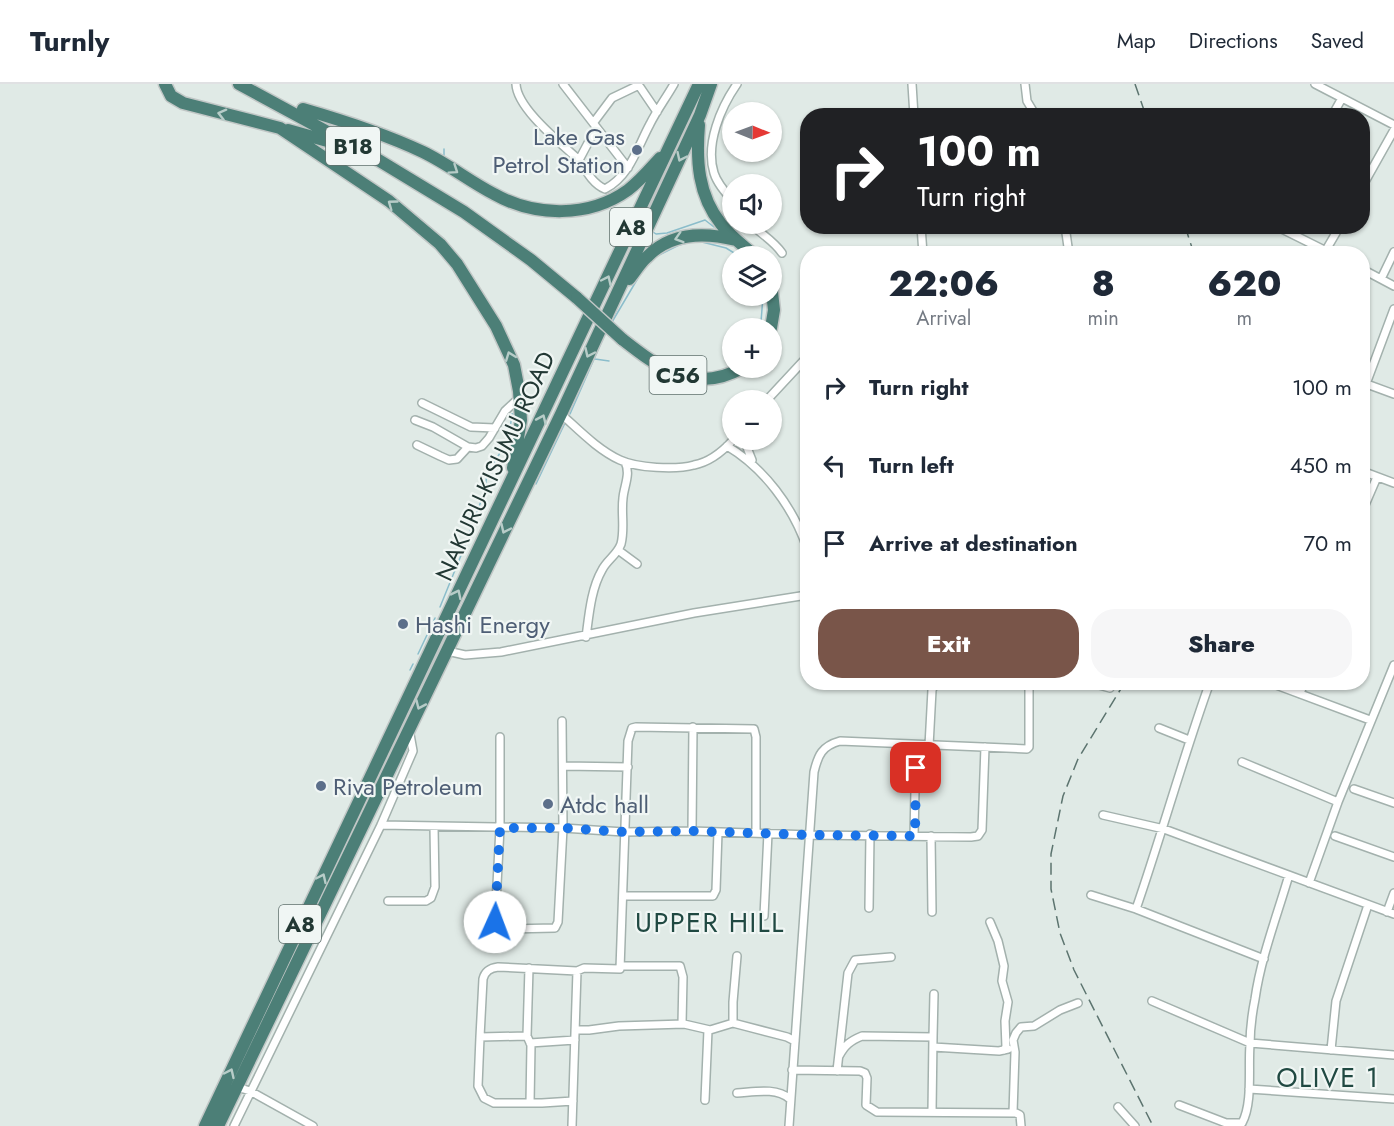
<!DOCTYPE html>
<html lang="en">
<head>
<meta charset="utf-8">
<style>
	body { margin:0; font-family:Jost,sans-serif; background:#f6f6f7; color:#1f2937; height:100vh; display:flex; flex-direction:column; font-size:22px; white-space:nowrap }
	* { box-sizing:border-box; margin:0 }
	p { font-size:20px; color:#747a83 }
	.icon { flex:none; width:33px; height:33px; fill:none; stroke:currentColor; stroke-width:2; stroke-linecap:round; stroke-linejoin:round }
	.map { position:relative; flex:1; overflow:hidden }
	.panel { position:absolute; left:800px; top:162px; width:570px; height:444px; display:flex; flex-direction:column; background:#fff; border-radius:24px; box-shadow:0 2px 4px #0004 }
	.panel>* { flex:none }
	.banner { position:absolute; left:800px; top:24px; width:570px; height:126px; border-radius:24px; box-shadow:0 2px 4px #0004; background:#202124; color:#fff; overflow:hidden }
	.needle { width:39px; rotate:91deg }
	.buttons { position:absolute; left:722px; top:18px; display:grid; gap:12px }
	.buttons a { display:grid; place-items:center; width:60px; height:60px; border-radius:50%; background:#fff; box-shadow:0 2px 4px #0004; font-size:30px }
	.pin { position:absolute; display:grid; place-items:center; width:51px; height:51px; color:#fff; margin:-26px; border-radius:12px; box-shadow:0 3px 9px #0006 }
	.me { position:absolute; width:66px; margin:-33px; rotate:2deg; stroke-linejoin:round; filter:drop-shadow(0 0 4px #0008) }
	.turn { display:flex; align-items:center; gap:21px; height:126px; padding:0 18px; font-size:27px }
	.turn .icon { width:78px; height:78px; stroke-width:2.5 }
	.turn b { display:block; font-size:42px; line-height:51px }
	.eta { display:flex; justify-content:space-evenly; align-items:center; height:102px; text-align:center }
	.eta b { font-size:36px; font-weight:800; line-height:42px }
	.cta { display:flex; gap:12px; margin-top:auto; padding:12px 18px }
	.cta a { flex:1; height:69px; border-radius:24px; background:#795549; color:#fff; font-size:24px; font-weight:800; line-height:69px; text-align:center }
	.cta a+a { background:#f6f6f7; color:#1f2937 }
	ul { padding:0; list-style:none }
	li { display:flex; align-items:center; gap:18px; height:78px; padding:0 18px }
	li div { flex:1 }
	li b { display:block; font-size:22px }
	li em { font-style:normal }
	header { display:flex; align-items:center; gap:36px; box-sizing:border-box; height:84px; padding:0 30px; background:#fff; border-bottom:2px solid #e0e1e3 }
	header strong { font-size:28px }
	nav { display:flex; gap:33px; margin-inline-start:auto; font-size:21px }
	.map>svg:first-child { display:block }
	.lines { fill:none; stroke-linecap:round; stroke-linejoin:round }
	.stream { stroke:#8bbdcb; stroke-width:1.5 }
	.minor-casing { stroke:#a3b1ad; stroke-width:10 }
	.trunk-casing { stroke:#c1c7c6; stroke-width:15 }
	.minor { stroke:#fff; stroke-width:7 }
	.trunk { stroke:#4c7f77; stroke-width:12 }
	.rail { stroke:#5c746f; stroke-width:1.5; stroke-dasharray:12 6; stroke-linecap:butt }
	.trunk-bridge-casing { stroke:#c1c7c6; stroke-width:15; stroke-linecap:butt }
	.trunk-bridge { stroke:#4c7f77; stroke-width:12 }
	.oneway { stroke:#b7ccc8 }
	.route { stroke:#1a73e8; stroke-width:10; stroke-dasharray:0 18 }
	.service-dot { fill:#5c6f8a; stroke:#f0f6f4; stroke-width:2 }
	.labels { text-anchor:middle; dominant-baseline:central; stroke-width:4.5; stroke-linejoin:round; paint-order:stroke }
	.shield { fill:#f0f6f4; stroke:#60716e; stroke-width:1.5 }
	.shield-label { font-size:22px; font-weight:bold; fill:#223834 }
	.service-label { font-size:24px; fill:#4e5e75; stroke:#f0f6f4; text-anchor:start }
	.street-label { font-size:24px; fill:#223834; stroke:#f0f6f4 }
	.quarter-label { font-size:27px; letter-spacing:1.5px; fill:#204942; stroke:#f0f6f4 }
</style>
</head>
<body>
<header>
<strong>Turnly</strong>
<nav><a>Map</a><a>Directions</a><a>Saved</a></nav>
</header>
<div class="map">
<svg width="1394" height="1042" viewBox="0 0 1394 1042">
	<rect width="100%" height="100%" fill="#e0eae6"/>
	<g class="lines">
		<path class="stream" d="M 444,71 L 444,65
			M 653,148 L 656,150 L 667,149 L 705,136 L 714,143
			M 698,157 L 726,164 L 739,172
			M 659,171 L 679,161 L 691,158
			M 612,238 L 638,194
			M 761,238 L 763,212
			M 595,275 L 609,277
			M 570,330 L 605,250
			M 536,400 L 565,339
			M 440,523 L 464,464 L 485,406 L 487,389 L 502,366 L 509,352 L 512,330 L 516,329
			M 418,570 L 435,534
			M 410,586 L 413,580"/>
		<g class="minor-casing">
			<path id="minor" d="M 516,0 C 517,25 562,60 579,76
				M 563,0 L 628,84
				M 912,0 L 914,32
				M 1025,0 L 1027,17 L 1036,32
				M 1315,0 L 1394,41
				M 1332,32 L 1342,14
				M 594,38 L 612,14 L 637,2 L 640,3 L 657,28
				M 596,44 L 579,76 C 586,87 593,100 605,105 C 630,92 637,64 650,40 C 657,26 666,14 674,0
				M 1362,103 L 1394,46
				M 732,116 C 725,108 717,99 714,89 C 705,60 721,23 737,0
				M 751,140 C 761,150 774,157 782,169
				M 921,142 L 923,170
				M 1065,142 L 1069,170
				M 1276,142 L 1332,170
				M 1326,166 L 1340,142
				M 1362,185 L 1394,202
				M 1381,195 L 1394,168
				M 1364,299 L 1394,310
				M 1366,300 L 1394,225
				M 767,316 L 807,273
				M 422,319 L 471,343 L 495,344
				M 561,330 C 579,346 598,366 620,376 C 637,384 676,386 694,381 C 710,378 723,367 733,356
				M 415,336 L 433,343 L 468,363 L 476,364 L 482,362 L 489,354 L 505,327 L 520,313
				M 744,356 L 752,376
				M 417,361 L 440,372 L 449,376 L 457,375 L 468,363
				M 727,362 C 764,384 793,423 807,464
				M 1362,387 L 1394,399
				M 1362,428 L 1377,393
				M 618,466 L 637,480
				M 586,553 C 589,531 591,505 602,486 C 607,476 617,471 621,460 C 625,445 621,429 623,414 C 624,402 631,390 625,378
				M 447,567 L 465,571 L 501,568 L 694,529 L 807,511
				M 1088,598 L 1110,604
				M 1268,598 L 1370,636
				M 1300,610 L 1304,598
				M 1159,644 L 1189,656
				M 500,653 L 500,744 L 495,838 L 500,844 L 504,845 L 555,844 L 558,838 L 563,744 L 562,637
				M 929,662 L 932,606 L 936,598
				M 1242,678 L 1338,718
				M 563,682 L 628,683
				M 1354,705 L 1394,719
				M 1103,731 L 1164,745 L 1394,830
				M 381,741 L 563,744 L 624,748 L 692,747 L 810,751 L 971,753 L 978,752 L 982,746 L 985,663
				M 692,747 L 693,643
				M 914,752 L 916,661
				M 931,752 L 932,828
				M 1335,752 L 1394,773
				M 1309,799 L 1338,718 L 1394,581
				M 1091,811 L 1136,825 L 1264,875
				M 624,812 L 713,812 L 716,806 L 718,748
				M 388,817 L 426,817 L 431,814 L 435,803 L 434,743
				M 869,824 L 870,750
				M 1136,825 C 1162,750 1183,673 1210,598
				M 1387,828 L 1394,809
				M 764,832 L 768,749
				M 990,838 L 998,857 L 1004,882 L 1002,897 L 1008,918 L 1005,937 L 1006,963 L 1004,966
				M 621,882 L 680,882 L 683,893 L 682,940
				M 529,884 L 527,952 L 531,961 L 530,1019
				M 1152,917 L 1250,959 L 1394,971
				M 733,939 L 733,918 L 737,872
				M 575,946 L 589,946 L 619,942 L 684,940 L 710,946 L 733,939 L 787,953 L 795,957
				M 527,952 L 480,953 L 483,895 C 485,887 490,884 498,883 L 577,887 L 584,884 L 620,885 L 628,657 L 632,644 L 636,643 L 754,645 L 756,653 L 756,748
				M 480,953 L 478,1002 L 484,1014 L 494,1019 L 542,1019 L 573,1017
				M 933,953 L 934,910
				M 530,959 L 575,956
				M 933,963 L 999,967 L 1008,965
				M 1331,966 L 1336,917 L 1368,821
				M 839,972 C 845,961 850,957 862,952 L 933,953 L 932,1028
				M 792,986 L 860,987 L 865,989 L 867,994 L 866,1021 L 877,1028 L 1016,1029 L 1020,1031 L 1021,1042
				M 837,987 L 848,889 L 855,876 L 891,873
				M 237,1003 L 250,1007 L 313,1042
				M 1249,1005 L 1394,1015
				M 737,1009 C 754,1008 776,1003 790,1015
				M 705,1016 L 708,946
				M 1179,1021 L 1226,1039 L 1242,1039 C 1253,1019 1248,984 1250,961 C 1250,946 1252,930 1255,915 C 1261,873 1277,832 1289,791
				M 1118,1023 L 1135,1042
				M 1013,1029 L 1015,968 L 1013,956 L 1016,949 L 1021,943 L 1034,942 L 1060,926 L 1078,919
				M 234,1042 L 381,741 L 413,667 L 409,645
				M 572,1042 L 577,887
				M 789,1042 L 814,688 C 818,671 822,662 840,657 L 1027,665 L 1029,663 L 1029,598"/>
		</g>
		<g class="trunk-casing">
			<path id="trunk" d="M 165,0 L 171,12 L 183,19 L 280,44 L 389,117 L 440,160 L 457,180 L 496,242 L 514,281 L 519,307 L 521,336 L 513,384
				M 239,0 L 370,71 L 464,128 L 531,176 L 577,214
				M 303,25 C 341,36 387,51 423,68 C 448,80 469,97 494,110 C 535,133 589,134 628,106 C 640,97 650,85 660,74
				M 699,41 C 696,77 698,111 721,140 C 731,153 744,162 755,172
				M 288,46 L 338,60
				M 629,195 C 635,188 640,179 647,173 C 671,148 704,148 736,156
				M 771,244 L 774,226 L 771,199
				M 622,255 C 659,284 694,311 742,284
				M 205,1042 L 699,0
				M 218,1042 L 561,330 L 700,31 L 711,0"/>
		</g>
		<use href="#minor" class="minor"/>
		<use href="#trunk" class="trunk"/>
		<path class="rail" d="M 1135,0 L 1146,32
			M 1185,142 L 1194,170
			M 1125,598 L 1078,675 L 1063,712 L 1051,770 L 1051,805 L 1060,849 L 1074,886 L 1153,1042"/>
		<g class="trunk-bridge-casing">
			<path id="trunk-bridge" d="M 577,214 L 622,255"/>
		</g>
		<use href="#trunk-bridge" class="trunk-bridge"/>
	</g>
	<defs><path id="oneway-chevron" d="M-2-3.5L2.5 0L-2 3.5" fill="none" stroke-width="1.6" stroke-linecap="round" stroke-linejoin="round" transform="scale(1.5)"/></defs>
	<g class="oneway">
		<use href="#oneway-chevron" transform="translate(222 30) rotate(-166)"/>
		<use href="#oneway-chevron" transform="translate(681 73) rotate(115)"/>
		<use href="#oneway-chevron" transform="translate(454 86) rotate(34)"/>
		<use href="#oneway-chevron" transform="translate(392 120) rotate(-144)"/>
		<use href="#oneway-chevron" transform="translate(679 154) rotate(163)"/>
		<use href="#oneway-chevron" transform="translate(607 196) rotate(-65)"/>
		<use href="#oneway-chevron" transform="translate(589 269) rotate(115)"/>
		<use href="#oneway-chevron" transform="translate(510 272) rotate(-111)"/>
		<use href="#oneway-chevron" transform="translate(542 335) rotate(-66)"/>
		<use href="#oneway-chevron" transform="translate(505 445) rotate(115)"/>
		<use href="#oneway-chevron" transform="translate(457 510) rotate(-64)"/>
		<use href="#oneway-chevron" transform="translate(420 621) rotate(114)"/>
		<use href="#oneway-chevron" transform="translate(322 794) rotate(-65)"/>
		<use href="#oneway-chevron" transform="translate(230 989) rotate(-65)"/>
	</g>
	<g class="lines">
		<path class="route" d="M 495,838 L 500,744 L 563,744 L 624,748 L 692,747 L 810,751 L 915,752 L 916,684"/>
	</g>
	<g class="service-dot">
		<circle cx="637" cy="66" r="6"/>
		<circle cx="403" cy="540" r="6"/>
		<circle cx="321" cy="702" r="6"/>
		<circle cx="548" cy="720" r="6"/>
	</g>
	<g class="labels">
		<g class="shield">
			<rect x="326" y="43" width="54" height="38" rx="4.5"/>
			<rect x="610" y="124" width="42" height="38" rx="4.5"/>
			<rect x="649.5" y="272" width="57" height="38" rx="4.5"/>
			<rect x="279" y="821" width="42" height="38" rx="4.5"/>
		</g>
		<g class="shield-label">
			<text x="353" y="62">B18</text>
			<text x="631" y="143">A8</text>
			<text x="678" y="291">C56</text>
			<text x="300" y="840">A8</text>
		</g>
		<g class="service-label">
			<text x="625" y="52" text-anchor="end">Lake Gas<tspan x="625" dy="28">Petrol Station</tspan></text>
			<text x="415" y="540">Hashi Energy</text>
			<text x="333" y="702">Riva Petroleum</text>
			<text x="560" y="720">Atdc hall</text>
		</g>
		<g class="street-label">
			<text transform="translate(495 382) rotate(-65)">NAKURU-KISUMU ROAD</text>
		</g>
		<g class="quarter-label">
			<text x="710" y="838">UPPER HILL</text>
			<text x="1328" y="993">OLIVE 1</text>
		</g>
	</g>
</svg>
<div class="buttons">
<a><svg class="needle" viewBox="-14 -14 28 28"><path d="M0-13l5 13h-10z" fill="#e53935"/><path d="M0 13l5-13h-10z" fill="#747a83"/></svg></a>
<a><svg class="icon" aria-label="sound" viewBox="0 0 24 24"><path d="M4 9h4l5-4v14l-5-4H4zM17 9q2 3 0 6"/></svg></a>
<a><svg class="icon" aria-label="layers" viewBox="0 0 24 24"><path d="M12 4l9 5-9 5-9-5zM3 14l9 5 9-5"/></svg></a>
<a>+</a>
<a>−</a>
</div>
<div class="pin" style="left:916px;top:684px;background:#d93025"><svg class="icon" aria-label="arrive" viewBox="0 0 24 24"><path d="M6 21V4h12l-3 4 3 4H6"/></svg></div>
<svg class="me" style="left:495px;top:838px" viewBox="-20 -20 40 40"><circle r="19" fill="#fff"/><path d="M0-13L10 11 0 6-10 11z" fill="#1a73e8"/></svg>
<div class="banner">
<div class="turn"><svg class="icon" aria-label="right" viewBox="0 0 24 24"><path d="M7 20v-9h11M14 6l5 5-5 5"/></svg><div><b>100 m</b>Turn right</div></div>
</div>
<section class="panel">
<div class="eta">
<div><b>22:06</b><p>Arrival</p></div>
<div><b>8</b><p>min</p></div>
<div><b>620</b><p>m</p></div>
</div>
<ul>
<li><svg class="icon" aria-label="right" viewBox="0 0 24 24"><path d="M7 20v-9h11M14 6l5 5-5 5"/></svg><div><b>Turn right</b></div><em>100 m</em></li>
<li><svg class="icon" aria-label="left" viewBox="0 0 24 24"><path d="M17 20v-9H6M10 6l-5 5 5 5"/></svg><div><b>Turn left</b></div><em>450 m</em></li>
<li><svg class="icon" aria-label="arrive" viewBox="0 0 24 24"><path d="M6 21V4h12l-3 4 3 4H6"/></svg><div><b>Arrive at destination</b></div><em>70 m</em></li>
</ul>
<div class="cta"><a>Exit</a><a>Share</a></div>
</section>
</div>
</body>
</html>
